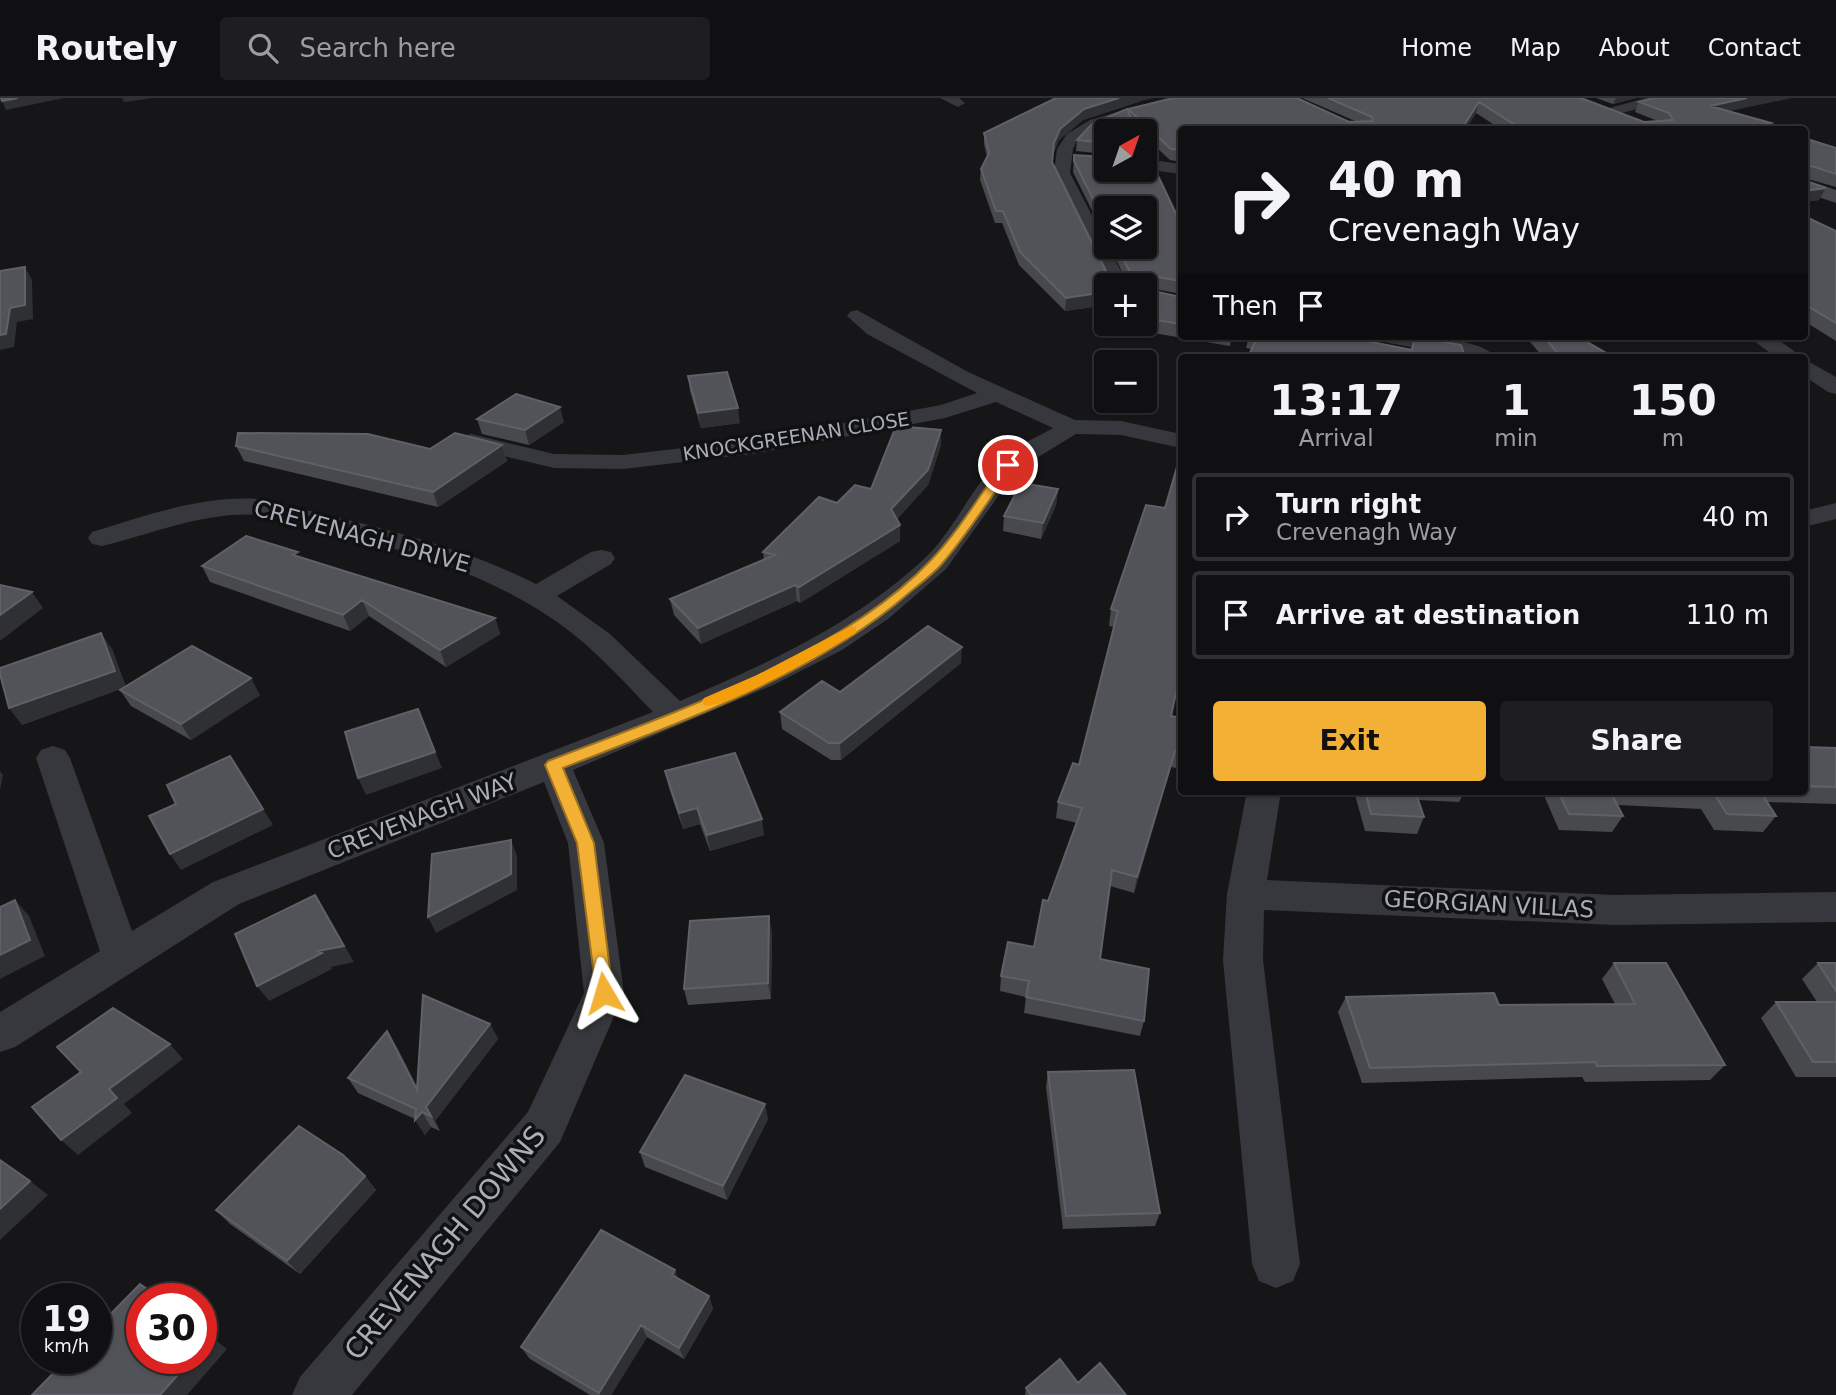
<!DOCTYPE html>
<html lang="en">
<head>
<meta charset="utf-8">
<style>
	body { margin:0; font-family:"DejaVu Sans",sans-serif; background:#1e1e20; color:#f1f3f6; height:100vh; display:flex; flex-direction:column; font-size:26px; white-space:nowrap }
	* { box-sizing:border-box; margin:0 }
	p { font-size:23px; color:#9c9d9f }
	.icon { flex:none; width:38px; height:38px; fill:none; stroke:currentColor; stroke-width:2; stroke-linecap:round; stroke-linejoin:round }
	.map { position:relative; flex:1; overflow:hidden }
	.details { position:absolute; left:1178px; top:256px; width:630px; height:441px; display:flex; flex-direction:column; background:#101012; border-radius:7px; box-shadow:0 2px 5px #0004,0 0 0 2px #303032 }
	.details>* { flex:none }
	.top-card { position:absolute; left:1178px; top:28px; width:630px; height:214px; border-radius:7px; box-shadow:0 2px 5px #0004,0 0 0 2px #303032; background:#101012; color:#f1f3f6; overflow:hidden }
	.needle { width:46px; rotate:40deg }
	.controls { position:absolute; left:1094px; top:21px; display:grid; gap:14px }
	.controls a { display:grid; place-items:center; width:63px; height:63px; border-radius:7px; background:#101012; box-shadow:0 2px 5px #0004,0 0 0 2px #303032; font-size:35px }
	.speed { position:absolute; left:21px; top:1185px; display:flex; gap:14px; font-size:35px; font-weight:700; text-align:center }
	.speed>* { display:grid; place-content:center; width:91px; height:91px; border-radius:50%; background:#101012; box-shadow:0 2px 5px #0004,0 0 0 2px #303032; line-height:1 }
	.speed small { font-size:18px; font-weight:400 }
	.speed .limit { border:10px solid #d22; background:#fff; color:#111 }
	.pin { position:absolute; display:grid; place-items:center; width:60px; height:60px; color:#fff; margin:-30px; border:4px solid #fff; border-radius:50%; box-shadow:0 2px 7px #0007 }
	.me { position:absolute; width:77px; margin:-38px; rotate:353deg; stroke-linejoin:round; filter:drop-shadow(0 0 5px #0008) }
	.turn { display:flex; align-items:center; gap:24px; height:147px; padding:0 35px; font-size:32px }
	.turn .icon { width:91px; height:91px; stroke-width:2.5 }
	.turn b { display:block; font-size:49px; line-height:60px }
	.then { display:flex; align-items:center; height:66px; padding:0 35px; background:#0003; gap:14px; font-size:26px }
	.eta { display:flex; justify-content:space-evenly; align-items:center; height:119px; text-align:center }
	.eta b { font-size:42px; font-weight:600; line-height:49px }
	.cta { display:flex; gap:14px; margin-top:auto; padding:14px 35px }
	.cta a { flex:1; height:80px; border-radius:7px; background:#f2b134; color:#111; font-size:28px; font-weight:600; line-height:80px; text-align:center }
	.cta a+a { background:#1e1e20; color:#f1f3f6 }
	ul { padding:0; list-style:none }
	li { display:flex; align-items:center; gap:21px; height:88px; margin:0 14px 10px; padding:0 21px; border:4px solid #303032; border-radius:7px }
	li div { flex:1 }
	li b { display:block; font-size:26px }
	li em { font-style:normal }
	header { display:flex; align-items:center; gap:42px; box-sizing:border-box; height:98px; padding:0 35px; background:#101012; border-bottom:2px solid #303032 }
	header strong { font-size:33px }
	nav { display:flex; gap:38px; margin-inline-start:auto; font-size:24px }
	.search { width:490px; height:63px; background:#1e1e20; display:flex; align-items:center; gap:18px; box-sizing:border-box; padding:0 24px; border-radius:7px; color:#9c9d9f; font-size:26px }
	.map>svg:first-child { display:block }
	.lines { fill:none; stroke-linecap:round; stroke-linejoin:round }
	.minor { fill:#37383d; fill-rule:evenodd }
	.secondary { fill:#45474d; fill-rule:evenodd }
	.wall { fill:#47494d }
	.shaded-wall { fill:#2f3033 }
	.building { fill:#525359; stroke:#5f6168; stroke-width:2 }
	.route { fill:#f2b134; stroke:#9d7322; stroke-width:2 }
	.slow { fill:#f59e0b }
	.labels { text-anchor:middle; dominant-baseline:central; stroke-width:7; stroke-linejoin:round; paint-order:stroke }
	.far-street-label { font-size:19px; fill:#a8adb8; stroke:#111113 }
	.street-label { font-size:23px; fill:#a8adb8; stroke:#111113 }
	.near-street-label { font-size:28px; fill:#a8adb8; stroke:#111113 }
</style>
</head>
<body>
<header>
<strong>Routely</strong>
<div class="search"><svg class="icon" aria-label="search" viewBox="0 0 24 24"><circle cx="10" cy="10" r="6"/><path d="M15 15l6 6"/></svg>Search here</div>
<nav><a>Home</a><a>Map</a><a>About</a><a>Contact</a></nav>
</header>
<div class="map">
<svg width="1836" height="1297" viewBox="0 0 1836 1297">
	<rect width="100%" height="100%" fill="#161618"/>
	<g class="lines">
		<path class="minor" d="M 940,0 L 959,0 L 965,5 L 958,9 Z
			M 1167,0 L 1194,0 L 1192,3 L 1132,17 L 1101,28 L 1077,42 L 1073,51 L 1070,75 L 1128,187 L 1108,187 L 1054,75 L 1057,51 L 1067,36 L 1090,22 Z
			M 1646,0 L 1669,0 L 1667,3 L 1611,18 L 1604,14 L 1606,11 Z
			M 1144,61 L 1181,66 L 1181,76 L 1144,71 Z
			M 857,212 L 968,274 L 1075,322 L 1121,323 L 1181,336 L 1181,350 L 1121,337 L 1076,336 L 1017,372 L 946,471 L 888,521 L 842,552 L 773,587 L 573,672 L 604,745 L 624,895 L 560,1044 L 352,1297 L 292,1297 L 300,1279 L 528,1014 L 584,895 L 568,745 L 544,684 L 239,806 L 15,949 L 0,954 L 0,914 L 100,853 L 36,660 L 41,652 L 53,648 L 65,652 L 70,660 L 132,833 L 213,784 L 653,614 C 624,584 595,551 560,526 C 472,463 364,442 261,417 C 204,413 156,435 102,448 L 92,446 L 88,440 L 92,434 C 148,417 202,397 261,401 C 354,424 449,442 536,486 L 591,454 L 601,452 L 611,454 L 615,460 L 611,466 L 557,498 L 610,536 L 680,603 C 768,565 853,527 924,461 C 953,434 970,392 998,363 C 1012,349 1036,340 1053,330 L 996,304 L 945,320 L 752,356 L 623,371 L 554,370 L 462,348 L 459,343 L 462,338 L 471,336 L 554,356 L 623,357 L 752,342 L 941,307 L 977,295 L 867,236 L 847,218 L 850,214 Z
			M 1373,238 C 1399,238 1480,237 1495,259 L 1464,259 L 1384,244 L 1376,243 Z
			M 1747,238 L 1773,238 L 1802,259 L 1776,259 Z
			M 1804,261 L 1836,279 L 1836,296 L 1828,294 L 1804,278 Z
			M 1836,405 L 1836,421 L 1804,429 L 1804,413 Z
			M 1247,693 L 1281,693 L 1267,782 L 1615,797 L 1836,794 L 1836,824 L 1615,827 L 1264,812 L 1263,862 L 1300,1166 L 1293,1183 L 1276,1190 L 1259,1183 L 1252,1166 L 1223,862 L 1227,796 Z"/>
		<path class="secondary" d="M 1804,81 L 1836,92 L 1836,105 L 1804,94 Z"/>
	</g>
	<path class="wall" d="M 1302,0 L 1581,0 L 1644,24 L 1658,23 L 1635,14 L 1639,4 L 1729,13 L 1777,32 L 1502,32 L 1476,15 L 1465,32 L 1181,32 L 1181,64 L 1170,62 L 1144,38 L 1144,33 L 1139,33 L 1136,30 L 1106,33 L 1106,56 L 1076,53 L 1077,42 L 1127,13 L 1128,11 L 1355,23 Z
		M 1596,0 L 1636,0 L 1613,6 Z
		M 1141,3 L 1083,22 L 1059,42 L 1053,56 L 1052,64 L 1107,175 L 1123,176 L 1110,149 L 1144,149 L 1106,110 L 1106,141 L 1073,74 L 1074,57 L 1181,126 L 1181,196 L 1144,189 L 1144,187 L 1106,187 L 1106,207 L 1065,213 L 1019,167 L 1002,125 L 995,125 L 980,82 L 981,71 L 987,59 L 984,46 L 984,35 Z
		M 1804,40 L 1836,50 L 1836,89 L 1808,81 L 1808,84 L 1819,102 L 1804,104 Z
		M 1804,118 L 1836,133 L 1836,243 L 1804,223 Z
		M 1144,191 L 1181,199 L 1181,238 L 1232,238 L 1230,248 L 1106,227 L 1107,226 L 1144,226 Z
		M 1249,238 L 1341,238 L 1411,251 L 1415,238 L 1465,259 L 1252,251 L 1246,250 Z
		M 1525,238 L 1577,238 L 1613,259 L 1543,259 Z
		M 688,278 L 740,325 L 701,330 L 690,293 Z
		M 477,321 L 564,324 L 529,347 L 482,336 Z
		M 941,332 L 941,347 L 928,387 L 897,421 L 900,427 L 900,443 L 800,505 L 797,503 L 701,546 L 674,517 L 670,501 L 764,462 L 763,454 L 837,405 L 871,391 Z
		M 502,347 L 507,363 L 438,409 L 244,363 L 236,348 L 430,351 Z
		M 1058,391 L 1056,407 L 1041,441 L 1003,433 L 1004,418 Z
		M 1146,407 L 1171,618 L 1181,644 L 1176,670 L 1171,669 L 1134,795 L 1110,788 L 1100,861 L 1144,923 L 1140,938 L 1024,915 L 1026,899 L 1000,893 L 1001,878 L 1034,849 L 1048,803 L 1077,725 L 1056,720 L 1058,704 L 1079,667 L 1114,529 L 1109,528 L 1111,511 Z
		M 300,459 L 495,520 L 500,536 L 446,569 L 369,518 L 350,533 L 210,484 L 202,468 Z
		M 112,551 L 126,589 L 260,597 L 191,642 L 131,608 L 120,592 L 123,590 L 22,627 Z
		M 961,565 L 841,662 L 831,662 L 782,631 L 780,614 L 840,594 Z
		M 1804,649 L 1836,650 L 1836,706 L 1767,704 L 1776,718 L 1763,734 L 1714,732 L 1701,711 L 1618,707 L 1623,718 L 1612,734 L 1559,732 L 1542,693 L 1804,693 Z
		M 665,673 L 764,737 L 710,753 L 700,726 L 683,731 L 669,690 Z
		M 1354,693 L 1465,693 L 1459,704 L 1418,702 L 1424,719 L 1417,736 L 1365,733 Z
		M 772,834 L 771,901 L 688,907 L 684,891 Z
		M 1614,865 L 1725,967 L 1710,982 L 1585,984 L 1582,979 L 1362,985 L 1338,914 L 1346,899 L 1499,907 L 1615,906 L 1602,881 Z
		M 1818,865 L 1836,865 L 1836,979 L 1796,979 L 1761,920 L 1776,904 L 1817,904 L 1802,881 Z
		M 490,926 L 498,941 L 435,1023 L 440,1033 L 431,1029 L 425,1037 L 415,1021 L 358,995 L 348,980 L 397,949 L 417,989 Z
		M 1048,974 L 1160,1115 L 1155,1128 L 1063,1131 L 1046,989 Z
		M 768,1021 L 727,1102 L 645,1069 L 640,1054 Z
		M 365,1078 L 376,1092 L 300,1176 L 230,1126 L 216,1112 Z
		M 679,1181 L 709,1198 L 713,1211 L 684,1261 L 647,1239 L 611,1297 L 590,1297 L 530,1261 L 521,1249 Z
		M 1026,1290 L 1031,1297 L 1025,1297 Z"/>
	<path class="shaded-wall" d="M 18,0 L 64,0 L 6,12 L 2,3 Z
		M 122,0 L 154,0 L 124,4 Z
		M 1119,0 L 1154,0 L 1141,3 L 1083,22 L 1059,42 L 1053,56 L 1054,45 L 1060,31 L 1084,11 Z
		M 1616,0 L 1636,0 L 1613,6 Z
		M 1747,0 L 1792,0 L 1706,18 L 1710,8 Z
		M 1479,4 L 1476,15 L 1465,32 L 1461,32 Z
		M 1826,90 L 1819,102 L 1804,104 L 1804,93 Z
		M 25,169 L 32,182 L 33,221 L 17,224 L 14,249 L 0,252 L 0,237 Z
		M 1106,194 L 1106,207 L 1065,213 L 1066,200 Z
		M 560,309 L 564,324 L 529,347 L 525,332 Z
		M 738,310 L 740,325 L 701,330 L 698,315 Z
		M 941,332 L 941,347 L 928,387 L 892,427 L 891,411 Z
		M 502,347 L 507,363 L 438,409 L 433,394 Z
		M 1058,391 L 1056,407 L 1041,441 L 1043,425 Z
		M 900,427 L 900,443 L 800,505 L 799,489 Z
		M 795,487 L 797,503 L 701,546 L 698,530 Z
		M 32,494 L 43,510 L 0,543 L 0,517 Z
		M 362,502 L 369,518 L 350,533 L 343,517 Z
		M 495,520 L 500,536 L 446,569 L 440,552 Z
		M 101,535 L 112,551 L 126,589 L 22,627 L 9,610 Z
		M 962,549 L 961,565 L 841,662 L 840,645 Z
		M 251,580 L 260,597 L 191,642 L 181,626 Z
		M 418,611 L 442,670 L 366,697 L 358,680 Z
		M 1175,653 L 1171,669 L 1134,795 L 1137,779 Z
		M 0,673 L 3,677 L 0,692 Z
		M 697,710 L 700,726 L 683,731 L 679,715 Z
		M 263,711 L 273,727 L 181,772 L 170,756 Z
		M 762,721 L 764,737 L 710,753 L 707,737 Z
		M 511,742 L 517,758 L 517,792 L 436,835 L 428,819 Z
		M 315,797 L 354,864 L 331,869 L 332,871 L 269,903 L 257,888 Z
		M 15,802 L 29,818 L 45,858 L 0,881 L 0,857 Z
		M 769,818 L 772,834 L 771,901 L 768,885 Z
		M 490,926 L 498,941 L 435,1023 L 440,1033 L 426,1009 Z
		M 387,933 L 397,949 L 426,1006 L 417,992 Z
		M 170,946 L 183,961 L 124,1006 L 132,1015 L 78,1057 L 61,1042 L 109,991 Z
		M 765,1006 L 768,1021 L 727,1102 L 723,1088 Z
		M 422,1014 L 431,1029 L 425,1037 L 415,1022 Z
		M 365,1078 L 376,1092 L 300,1176 L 287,1163 Z
		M 30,1083 L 48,1097 L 0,1142 L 0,1111 Z
		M 675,1172 L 680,1185 L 672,1177 Z
		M 709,1198 L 713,1211 L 684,1261 L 679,1250 Z
		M 641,1227 L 647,1239 L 611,1297 L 600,1297 L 599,1295 Z
		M 212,1239 L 227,1251 L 187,1297 L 160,1297 L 193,1260 L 201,1260 L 201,1251 Z"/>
	<path class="building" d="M 1,0 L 18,0 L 2,3 Z
		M 1056,0 L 1119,0 L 1084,11 L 1060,31 L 1054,45 L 1052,64 L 1107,175 L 1131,176 L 1117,149 L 1144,149 L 1144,110 L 1106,110 L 1106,127 L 1074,63 L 1074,57 L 1106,59 L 1106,72 L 1144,72 L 1144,62 L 1151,63 L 1181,126 L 1181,183 L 1146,177 L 1143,179 L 1143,187 L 1106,187 L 1106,194 L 1066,200 L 1020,154 L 1003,113 L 996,113 L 981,71 L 989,55 L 984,35 Z
		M 1174,0 L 1297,0 L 1349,24 L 1373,23 L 1372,19 L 1328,0 L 1581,0 L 1644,24 L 1673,22 L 1669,15 L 1639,4 L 1654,0 L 1747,0 L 1710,8 L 1771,25 L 1763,27 L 1777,32 L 1523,32 L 1479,4 L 1461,32 L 1181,32 L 1181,52 L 1171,51 L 1128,11 Z
		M 1127,11 L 1137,33 L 1106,33 L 1106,45 L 1077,42 L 1093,25 Z
		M 1804,40 L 1836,50 L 1836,76 L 1808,67 L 1808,84 L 1826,90 L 1804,93 Z
		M 1804,118 L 1836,133 L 1836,225 L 1804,206 Z
		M 25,169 L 25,207 L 10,210 L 6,236 L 0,237 L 0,173 Z
		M 1144,191 L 1181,199 L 1181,226 L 1144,220 Z
		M 1256,238 L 1341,238 L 1412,252 L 1415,238 L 1461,247 L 1465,259 L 1248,259 L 1258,238 Z
		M 1543,238 L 1577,238 L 1613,259 L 1561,259 Z
		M 727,274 L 738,310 L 698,315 L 688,278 Z
		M 516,296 L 560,309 L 525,332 L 477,321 Z
		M 896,328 L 941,332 L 928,372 L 891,411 L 900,427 L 799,489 L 795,487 L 698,530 L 670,501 L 775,457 L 763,454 L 819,399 L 837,405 L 855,387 L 871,391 Z
		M 238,335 L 368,336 L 430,351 L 455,335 L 502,347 L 433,394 L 236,348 Z
		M 1177,369 L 1181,373 L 1181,573 L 1171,618 L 1181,620 L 1181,644 L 1179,654 L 1175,653 L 1137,779 L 1112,772 L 1100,861 L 1149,871 L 1144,923 L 1026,899 L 1029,883 L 1001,878 L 1008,844 L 1034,849 L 1043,802 L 1048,803 L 1082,710 L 1058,704 L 1073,665 L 1079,667 L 1118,513 L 1111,511 L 1146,407 L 1165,410 Z
		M 1021,385 L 1058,391 L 1043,425 L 1004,418 Z
		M 246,438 L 298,454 L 293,457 L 495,520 L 440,552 L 362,502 L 343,517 L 202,468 Z
		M 0,487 L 32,494 L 0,517 Z
		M 928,528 L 962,549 L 840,645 L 829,645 L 780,614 L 822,583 L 840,594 Z
		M 101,535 L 115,573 L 9,610 L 0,576 L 0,570 Z
		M 192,548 L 251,580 L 181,626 L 120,592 Z
		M 418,611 L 435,654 L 358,680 L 345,634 Z
		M 1804,649 L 1836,650 L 1836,689 L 1804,688 Z
		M 735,655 L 762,721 L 707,737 L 697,710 L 679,715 L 665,673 Z
		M 230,658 L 263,711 L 170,756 L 149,718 L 176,706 L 167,687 Z
		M 1365,693 L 1415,693 L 1424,719 L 1371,716 Z
		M 1558,693 L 1610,693 L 1623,718 L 1569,716 Z
		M 1679,693 L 1760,693 L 1776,718 L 1727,716 L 1713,694 Z
		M 511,742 L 511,776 L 428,819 L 432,756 Z
		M 315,797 L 344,848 L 318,853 L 322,855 L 257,888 L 235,836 Z
		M 15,802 L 30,842 L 0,857 L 0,809 Z
		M 769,818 L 768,885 L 684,891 L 690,823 Z
		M 1614,865 L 1666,865 L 1725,967 L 1597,968 L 1595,964 L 1370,970 L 1346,899 L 1494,895 L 1499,907 L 1635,906 Z
		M 1818,865 L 1836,865 L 1836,893 Z
		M 423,897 L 490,926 L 426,1009 L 431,1018 L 422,1014 L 415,1022 L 416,1011 L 348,980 L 387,933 L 417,992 Z
		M 1776,904 L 1836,904 L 1836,964 L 1813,964 Z
		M 113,910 L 170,946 L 109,991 L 117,1000 L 61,1042 L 32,1009 L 81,974 L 57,949 Z
		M 1134,972 L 1160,1115 L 1066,1118 L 1048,974 Z
		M 685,977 L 765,1006 L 723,1088 L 640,1054 Z
		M 299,1028 L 343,1057 L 365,1078 L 287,1163 L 216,1112 Z
		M 0,1062 L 30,1083 L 0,1111 Z
		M 601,1132 L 675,1172 L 672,1177 L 709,1198 L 679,1250 L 641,1227 L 599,1295 L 521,1249 Z
		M 140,1186 L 160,1200 L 142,1200 L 142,1260 L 193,1260 L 160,1297 L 32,1297 L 68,1260 L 96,1260 L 96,1231 Z
		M 201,1231 L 212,1239 L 201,1251 Z
		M 1060,1261 L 1078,1285 L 1100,1265 L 1126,1297 L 1031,1297 L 1026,1290 Z"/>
	<path class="route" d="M 1008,364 L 1014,367 C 990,400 968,436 941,467 C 932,477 920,486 909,495 C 814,578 680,624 563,670 L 594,745 L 613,895 L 611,901 L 604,903 L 597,901 L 577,745 L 545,667 L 548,663 C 670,616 840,558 930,463 C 958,434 980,397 1003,365 Z"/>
	<path class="slow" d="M 851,528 L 856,529 L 856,535 C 832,549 725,613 704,607 L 702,603 L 704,600 L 757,577 Z"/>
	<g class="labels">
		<g class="far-street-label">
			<text transform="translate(796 338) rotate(-9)">KNOCKGREENAN CLOSE</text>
		</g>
		<g class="street-label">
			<text transform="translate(362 438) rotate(15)">CREVENAGH DRIVE</text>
			<text transform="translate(422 718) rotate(-21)">CREVENAGH WAY</text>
			<text transform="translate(1489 806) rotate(3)">GEORGIAN VILLAS</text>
		</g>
		<g class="near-street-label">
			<text transform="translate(445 1145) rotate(-50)">CREVENAGH DOWNS</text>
		</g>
	</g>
</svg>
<div class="controls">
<a><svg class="needle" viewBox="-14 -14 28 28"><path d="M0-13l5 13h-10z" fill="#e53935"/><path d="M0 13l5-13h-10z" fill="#9c9d9f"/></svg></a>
<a><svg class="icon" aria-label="layers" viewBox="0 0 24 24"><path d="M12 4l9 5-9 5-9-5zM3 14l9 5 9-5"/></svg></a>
<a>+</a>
<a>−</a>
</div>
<div class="speed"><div>19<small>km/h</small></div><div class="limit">30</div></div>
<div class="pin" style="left:1008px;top:367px;background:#d93025"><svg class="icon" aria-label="arrive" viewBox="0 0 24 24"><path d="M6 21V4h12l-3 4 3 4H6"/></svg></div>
<svg class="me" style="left:604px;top:895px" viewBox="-20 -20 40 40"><path d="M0-17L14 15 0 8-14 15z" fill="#f2b134" stroke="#fff" stroke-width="4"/></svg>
<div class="top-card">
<div class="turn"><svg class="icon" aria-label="right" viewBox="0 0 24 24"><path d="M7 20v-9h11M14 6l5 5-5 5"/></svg><div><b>40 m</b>Crevenagh Way</div></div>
<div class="then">Then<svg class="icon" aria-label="arrive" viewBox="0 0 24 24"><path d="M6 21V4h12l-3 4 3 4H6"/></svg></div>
</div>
<section class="details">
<div class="eta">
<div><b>13:17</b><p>Arrival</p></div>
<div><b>1</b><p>min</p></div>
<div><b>150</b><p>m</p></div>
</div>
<ul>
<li><svg class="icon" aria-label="right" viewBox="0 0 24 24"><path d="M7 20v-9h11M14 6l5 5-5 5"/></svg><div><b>Turn right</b><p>Crevenagh Way</p></div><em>40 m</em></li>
<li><svg class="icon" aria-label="arrive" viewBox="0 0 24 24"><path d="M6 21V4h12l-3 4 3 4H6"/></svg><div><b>Arrive at destination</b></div><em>110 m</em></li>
</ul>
<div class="cta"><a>Exit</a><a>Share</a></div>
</section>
</div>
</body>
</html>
